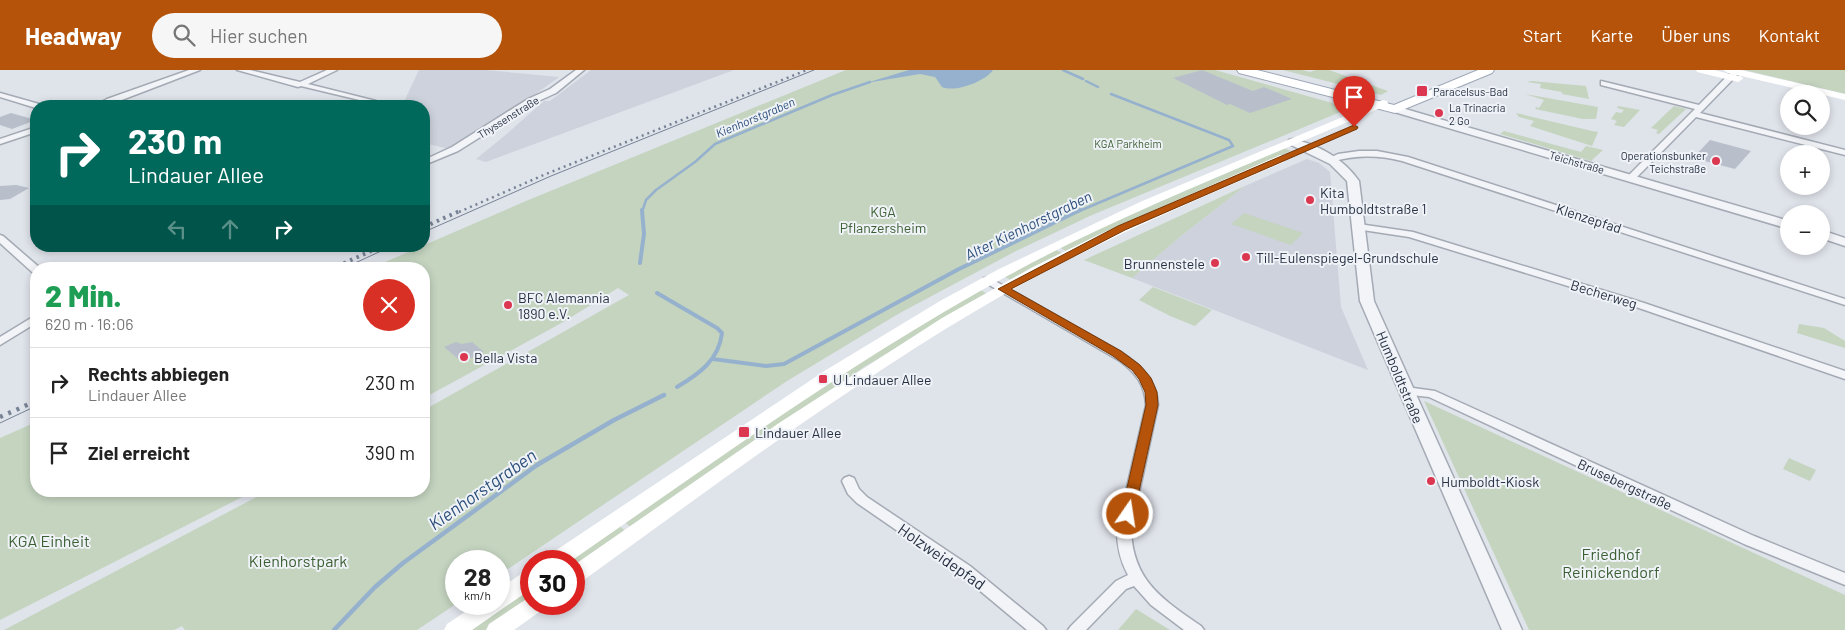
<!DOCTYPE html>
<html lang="de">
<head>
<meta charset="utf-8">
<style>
	body { margin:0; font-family:Barlow,sans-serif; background:#f6f6f6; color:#222; height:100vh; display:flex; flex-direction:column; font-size:19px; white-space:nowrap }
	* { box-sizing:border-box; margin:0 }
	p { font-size:16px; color:#767676 }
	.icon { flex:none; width:28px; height:28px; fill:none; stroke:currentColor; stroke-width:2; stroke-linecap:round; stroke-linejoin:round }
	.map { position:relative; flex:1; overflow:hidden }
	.details { position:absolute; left:30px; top:192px; width:400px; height:235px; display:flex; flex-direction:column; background:#fff; border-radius:20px; box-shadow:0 2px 8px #0003 }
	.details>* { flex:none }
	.hud { position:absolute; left:30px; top:30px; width:400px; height:152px; border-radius:20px; box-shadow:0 2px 8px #0003; background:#00695c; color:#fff; overflow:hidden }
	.buttons { position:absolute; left:1780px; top:15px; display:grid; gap:10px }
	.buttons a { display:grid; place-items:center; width:50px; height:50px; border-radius:50%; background:#fff; box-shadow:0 2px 8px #0003; font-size:25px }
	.speed { position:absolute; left:445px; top:480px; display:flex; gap:10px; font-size:25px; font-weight:700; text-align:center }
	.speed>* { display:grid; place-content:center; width:65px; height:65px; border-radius:50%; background:#fff; box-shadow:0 2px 8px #0003; line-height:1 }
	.speed small { font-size:12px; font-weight:400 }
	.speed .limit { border:8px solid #d22; background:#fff; color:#111 }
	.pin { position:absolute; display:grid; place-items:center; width:42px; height:42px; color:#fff; margin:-51px -21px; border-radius:50% 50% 50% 0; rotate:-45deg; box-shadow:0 0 5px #0007 }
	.pin .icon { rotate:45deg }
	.me { position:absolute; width:55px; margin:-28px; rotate:13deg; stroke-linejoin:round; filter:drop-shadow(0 0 4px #0008) }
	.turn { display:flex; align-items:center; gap:18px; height:105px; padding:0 15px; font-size:22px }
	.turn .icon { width:65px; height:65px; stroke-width:2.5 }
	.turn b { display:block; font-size:35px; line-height:42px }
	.lanes { display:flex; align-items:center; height:48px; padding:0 15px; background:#0003; justify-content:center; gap:25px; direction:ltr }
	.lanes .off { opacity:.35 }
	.round { display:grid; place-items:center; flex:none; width:52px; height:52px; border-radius:26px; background:#f6f6f6 }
	.summary { display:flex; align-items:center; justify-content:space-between; height:85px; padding:0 15px }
	h1 { font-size:30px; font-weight:800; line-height:38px; color:#1e9e55 }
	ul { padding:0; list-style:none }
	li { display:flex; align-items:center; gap:15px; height:70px; padding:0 15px; border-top:1px solid #e0e0e0 }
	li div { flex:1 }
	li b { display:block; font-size:19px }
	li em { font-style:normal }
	header { display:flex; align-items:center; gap:30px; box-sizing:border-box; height:70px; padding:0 25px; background:#b45309; color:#fff }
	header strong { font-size:24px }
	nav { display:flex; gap:28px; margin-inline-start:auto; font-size:18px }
	.search { width:350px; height:45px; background:#f6f6f6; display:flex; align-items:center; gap:12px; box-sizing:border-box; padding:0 18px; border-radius:28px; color:#767676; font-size:19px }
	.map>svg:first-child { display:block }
	.built { fill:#cdd2dc }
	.green { fill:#c4d4bf }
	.water { fill:#96b1cd }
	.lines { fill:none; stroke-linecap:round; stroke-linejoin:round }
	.stream-far2 { stroke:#96b1cd; stroke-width:2.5 }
	.stream-far1 { stroke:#96b1cd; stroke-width:4 }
	.stream { stroke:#96b1cd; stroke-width:4.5 }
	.building { fill:#b8bfca }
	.minor-casing { stroke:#a4aab4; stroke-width:3 }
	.tertiary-casing { stroke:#a4aab4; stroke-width:3 }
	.primary-casing { stroke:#9da7b7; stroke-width:2 }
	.minor { fill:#f2f4f8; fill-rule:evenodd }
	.tertiary { fill:#f2f4f8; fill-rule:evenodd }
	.secondary { fill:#fff; fill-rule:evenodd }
	.primary { fill:#fff; fill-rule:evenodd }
	.tram { stroke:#778295; stroke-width:1 }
	.rail-far2 { stroke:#778295; stroke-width:2.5; stroke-dasharray:2 4; stroke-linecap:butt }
	.rail-far1 { stroke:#778295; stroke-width:4; stroke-dasharray:2.5 4.5; stroke-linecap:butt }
	.rail { stroke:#778295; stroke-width:4.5; stroke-dasharray:3 6; stroke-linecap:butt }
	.route { fill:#b45309; stroke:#753606 }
	.poi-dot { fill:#db3750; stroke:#eff2f7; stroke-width:2 }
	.labels { text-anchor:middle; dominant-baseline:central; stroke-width:4; stroke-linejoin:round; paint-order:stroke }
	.far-poi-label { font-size:11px; fill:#263042; stroke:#eff2f7; text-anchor:start }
	.far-street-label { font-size:11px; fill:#263042; stroke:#eff2f7 }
	.far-park-label { font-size:11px; fill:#3b5f32; stroke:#eff2f7 }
	.far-water-label { font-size:12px; font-style:italic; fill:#2c4f7a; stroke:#eff2f7 }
	.poi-label { font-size:14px; fill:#263042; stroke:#eff2f7; text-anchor:start }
	.park-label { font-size:14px; fill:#3b5f32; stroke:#eff2f7 }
	.street-label { font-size:14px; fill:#263042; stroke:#eff2f7 }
	.water-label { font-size:15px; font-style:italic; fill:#2c4f7a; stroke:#eff2f7 }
	.near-park-label { font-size:16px; fill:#3b5f32; stroke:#eff2f7 }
	.near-street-label { font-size:16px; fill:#263042; stroke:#eff2f7 }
	.near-water-label { font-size:18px; font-style:italic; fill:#2c4f7a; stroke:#eff2f7 }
</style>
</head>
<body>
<header>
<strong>Headway</strong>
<div class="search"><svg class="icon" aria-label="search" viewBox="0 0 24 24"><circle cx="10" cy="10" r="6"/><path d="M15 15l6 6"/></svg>Hier suchen</div>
<nav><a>Start</a><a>Karte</a><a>Über uns</a><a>Kontakt</a></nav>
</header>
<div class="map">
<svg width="1845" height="560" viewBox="0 0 1845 560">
	<rect width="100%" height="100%" fill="#dfe3ea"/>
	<path class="built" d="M 419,0 L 485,0 L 559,7 L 511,42 L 449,79 L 424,73 L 424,36 L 402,36 Z
		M 591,0 L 734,0 L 486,92 L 476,89 L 502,68 L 544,31 L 550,31 Z
		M 1307,89 L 1319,93 L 1330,102 L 1341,237 L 1368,300 L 1132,208 L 1181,166 L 1245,116 Z"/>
	<path class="green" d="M 846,0 L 1215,0 L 1350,38 L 1092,145 L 1016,181 L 898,244 L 787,311 L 499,505 L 499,491 L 456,491 L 456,534 L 417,560 L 185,560 L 182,556 L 174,560 L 4,560 L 268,421 L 424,421 L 424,340 L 629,225 L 618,218 L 565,251 L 424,328 L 424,199 L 369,199 L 526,131 Z
		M 1283,0 L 1302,0 L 1310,2 L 1316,0 L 1329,0 L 1388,21 L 1381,25 Z
		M 1744,0 L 1845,0 L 1845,24 Z
		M 1531,11 L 1586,16 L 1589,29 L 1562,24 L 1562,22 L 1540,18 L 1541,14 L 1527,12 Z
		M 1525,24 L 1598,37 L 1596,49 L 1583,49 L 1535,39 L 1536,37 L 1539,38 L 1544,30 Z
		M 1618,36 L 1640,40 L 1624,57 L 1614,55 L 1617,51 L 1611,49 L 1616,42 L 1621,43 L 1624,40 L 1617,38 Z
		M 1674,36 L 1686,39 L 1659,64 L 1656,63 L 1658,60 L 1651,58 Z
		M 1516,43 L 1592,61 L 1598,62 L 1592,76 L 1530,56 L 1534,51 L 1519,47 Z
		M 1504,61 L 1581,82 L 1586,76 L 1603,80 L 1591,91 L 1500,64 Z
		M 1284,78 L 1291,81 L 1139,147 L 1066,181 L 1059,177 L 1093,160 Z
		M 1245,116 L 1181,166 L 1132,208 L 1084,190 Z
		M 1244,143 L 1303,163 L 1291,175 L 1231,154 Z
		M 1054,179 L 1062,183 L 1011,210 L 1003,206 Z
		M 1153,217 L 1212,240 L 1195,256 L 1170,246 L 1139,230 Z
		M 979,219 L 987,224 L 864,297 L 632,458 L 623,451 L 788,337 Z
		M 1799,254 L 1824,258 L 1845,271 L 1845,278 L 1797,263 Z
		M 1424,331 L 1845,525 L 1845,560 L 1529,560 Z
		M 36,352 L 36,421 L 254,421 L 0,550 L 0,368 Z
		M 1789,388 L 1816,400 L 1810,411 L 1783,399 Z
		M 618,455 L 627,462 L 574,499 L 574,491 L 565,491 Z
		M 531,514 L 531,529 L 487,560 L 466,560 Z
		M 1136,539 L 1170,560 L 1118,560 Z"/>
	<path class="water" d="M 909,0 L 993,0 C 986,11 955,23 942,17 L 935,7 L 920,4 L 866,13 Z"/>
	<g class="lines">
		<path class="stream-far2" d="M 1063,0 L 1083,9
			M 1086,11 L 1098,17
			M 642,142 L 646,130 L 656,120 L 695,92 L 715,74 L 832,25 L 870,12
			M 1077,142 L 1233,76 L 1229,70 L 1111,24"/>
		<path class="stream-far1" d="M 640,193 L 644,164 L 642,140
			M 657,223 L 717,258 L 722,263 C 719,290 699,304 677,317
			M 713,289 L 766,296 L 784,294 L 957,200 L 1080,140"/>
		<path class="stream" d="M 334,560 L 375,517 L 403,493 L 537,395 L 614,350 L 664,325"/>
	</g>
	<path class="building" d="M 1202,0 L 1253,21 L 1264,17 L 1292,29 L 1250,43 L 1230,34 L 1227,35 L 1173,8 Z
		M 11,43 L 36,50 L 12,59 L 0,55 L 0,47 Z
		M 1710,70 L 1740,78 L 1751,81 L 1735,99 L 1693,88 Z
		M 16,115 L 29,118 L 10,129 L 0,130 L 0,116 Z
		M 456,272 L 462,274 L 472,272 L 484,282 L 462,292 L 444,277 Z"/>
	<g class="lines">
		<g class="minor-casing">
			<path id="minor" d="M 189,0 L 200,0 L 119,31 L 132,36 L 111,34 L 104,36 L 94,36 L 107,29 Z
				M 237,0 L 250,0 L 300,12 L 327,0 L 337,0 L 308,14 L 376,31 L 372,33 L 301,16 L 298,17 Z
				M 576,0 L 584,0 L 556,23 L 534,33 L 458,81 L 424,95 L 424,90 L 452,77 L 528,29 L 550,19 Z
				M 1733,0 L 1740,2 L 1700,43 L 1845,80 L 1845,85 L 1696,47 L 1634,110 L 1628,110 L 1628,106 L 1695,39 L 1601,15 L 1601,11 L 1699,35 Z
				M 0,23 L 39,34 L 40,36 L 36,36 L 36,38 L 0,27 Z
				M 36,57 L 36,62 L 0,74 L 0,69 Z
				M 1359,81 L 1377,81 L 1408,87 L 1845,229 L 1845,235 L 1402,91 C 1377,85 1356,85 1331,92 L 1327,89 L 1338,84 Z
				M 1359,154 L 1413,162 L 1644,233 L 1845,301 L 1845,309 L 1636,237 L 1409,167 L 1356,159 L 1354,157 Z
				M 0,165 L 3,166 L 40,198 L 36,199 L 36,203 L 32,202 L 0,173 Z
				M 988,207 L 1121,282 C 1141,295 1157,310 1158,335 L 1131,460 C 1133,511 1162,529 1201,556 L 1204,560 L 1184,560 L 1151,535 L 1134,516 L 1126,519 L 1086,560 L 1068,560 L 1071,556 L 1116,511 L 1128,505 C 1120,490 1117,477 1117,460 L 1146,335 C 1145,315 1136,303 1120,291 L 984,212 L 983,210 L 984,208 Z
				M 36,245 L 36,253 L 0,275 L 0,267 Z
				M 1406,317 L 1435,321 L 1754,466 L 1845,503 L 1845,515 L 1744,474 L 1429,327 L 1402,324 L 1400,321 L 1402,318 Z
				M 849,406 L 854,408 L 859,419 L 867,427 L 970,496 L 1043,556 L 1046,560 L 1027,560 L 960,504 L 857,433 L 848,424 L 842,411 L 844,408 Z"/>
		</g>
		<g class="tertiary-casing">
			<path id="tertiary" d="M 1395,36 L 1789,151 L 1789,159 L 1391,41 L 1390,39 Z
				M 1293,69 C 1319,75 1344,89 1359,111 L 1374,231 L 1522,560 L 1502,560 L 1360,231 L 1347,111 L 1330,94 L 1289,74 L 1288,72 L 1289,70 Z
				M 1821,160 L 1845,168 L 1845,176 L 1821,168 Z"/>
		</g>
		<g class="primary-casing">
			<path id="primary" d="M 1237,0 L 1257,0 L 1394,35 L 1478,0 L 1494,0 L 1492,3 L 1395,43 L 1239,3 Z"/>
		</g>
		<use href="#minor" class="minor"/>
		<use href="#tertiary" class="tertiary"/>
		<path class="secondary" d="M 1696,0 L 1714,0 L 1742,7 L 1743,9 L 1738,12 L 1697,2 Z
			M 1723,0 L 1741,0 L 1845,24 L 1845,30 L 1728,3 Z
			M 1383,30 L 1387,31 L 1388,33 L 1387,35 C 1260,91 1130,139 1009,205 C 855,289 714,392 571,491 L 546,491 L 549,485 L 826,300 L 940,231 L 999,199 L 1140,132 Z
			M 1280,85 L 1284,86 L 1286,89 L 1284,92 C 1191,132 1097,172 1008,222 C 859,307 721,411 581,512 L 574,514 L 574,495 L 779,353 L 942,248 L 1031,198 L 1100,164 Z
			M 531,500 L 531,519 L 472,560 L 444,560 L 447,554 L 477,534 L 499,534 L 499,519 L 524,502 Z
			M 531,526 L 531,534 L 545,534 L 542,540 L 514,560 L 486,560 L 489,554 Z"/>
		<use href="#primary" class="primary"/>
		<path class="tram" d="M 424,162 L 551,106 L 814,0
			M 342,199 L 392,176
			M 0,353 L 36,336"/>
		<path class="rail-far2" d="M 459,142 L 546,104 L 807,0"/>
		<path class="rail-far1" d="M 424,157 L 462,140
			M 331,199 L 382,176"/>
		<path class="rail" d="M 0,347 L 36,331"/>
	</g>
	<path class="route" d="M 1354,55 L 1358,57 L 1357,59 L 1125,160 L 1011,219 L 1121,281 L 1140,295 L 1151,308 L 1157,322 L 1158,335 L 1134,444 L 1132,448 L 1123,448 L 1121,444 L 1146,335 L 1145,322 L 1139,309 L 1132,300 L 1113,286 L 998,219 L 1118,156 Z"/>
	<g class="poi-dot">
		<rect x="1416" y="15" width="12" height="12" rx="2.5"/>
		<circle cx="1439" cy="43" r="5"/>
		<circle cx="1716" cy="91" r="5"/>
		<circle cx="1310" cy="130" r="5"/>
		<circle cx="1246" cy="187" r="5"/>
		<circle cx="1215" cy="193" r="5"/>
		<circle cx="508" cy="235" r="5"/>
		<circle cx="464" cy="287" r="5"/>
		<rect x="818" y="304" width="10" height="10" rx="2.5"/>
		<rect x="738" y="356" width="12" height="12" rx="2.5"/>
		<circle cx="1431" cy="411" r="5"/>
	</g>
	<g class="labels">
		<g class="far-poi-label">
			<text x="1433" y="21">Paracelsus-Bad</text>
			<text x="1449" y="37">La Trinacria<tspan x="1449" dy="13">2 Go</tspan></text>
			<text x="1706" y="85" text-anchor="end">Operationsbunker<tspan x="1706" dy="13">Teichstraße</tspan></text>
		</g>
		<g class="far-street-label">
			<text transform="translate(508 47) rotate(-32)">Thyssenstraße</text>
			<text transform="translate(1577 92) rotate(16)">Teichstraße</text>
		</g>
		<g class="far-park-label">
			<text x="1128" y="73">KGA Parkheim</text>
		</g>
		<g class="far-water-label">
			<text transform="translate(755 47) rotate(-23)">Kienhorstgraben</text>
		</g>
		<g class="poi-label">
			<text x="1320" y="122">Kita<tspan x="1320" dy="16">Humboldtstraße 1</tspan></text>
			<text x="1256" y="187">Till-Eulenspiegel-Grundschule</text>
			<text x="1205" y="193" text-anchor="end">Brunnenstele</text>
			<text x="518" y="227">BFC Alemannia<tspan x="518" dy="16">1890 e.V.</tspan></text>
			<text x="474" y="287">Bella Vista</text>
			<text x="833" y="309">U Lindauer Allee</text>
			<text x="755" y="362">Lindauer Allee</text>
			<text x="1441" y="411">Humboldt-Kiosk</text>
		</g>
		<g class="park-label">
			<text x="883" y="141">KGA<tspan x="883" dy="16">Pflanzersheim</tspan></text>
		</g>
		<g class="street-label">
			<text transform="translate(1589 148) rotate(18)">Klenzepfad</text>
			<text transform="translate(1604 224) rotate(17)">Becherweg</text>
			<text transform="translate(1400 307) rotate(67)">Humboldtstraße</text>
			<text transform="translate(1625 414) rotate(25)">Brusebergstraße</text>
		</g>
		<g class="water-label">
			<text transform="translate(1028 155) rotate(-26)">Alter Kienhorstgraben</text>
		</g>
		<g class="near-park-label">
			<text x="49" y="470">KGA Einheit</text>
			<text x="1611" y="483">Friedhof<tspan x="1611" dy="18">Reinickendorf</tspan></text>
			<text x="298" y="490">Kienhorstpark</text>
		</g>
		<g class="near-street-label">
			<text transform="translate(942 486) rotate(35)">Holzweidepfad</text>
		</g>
		<g class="near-water-label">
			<text transform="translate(482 419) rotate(-35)">Kienhorstgraben</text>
		</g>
	</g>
</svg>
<div class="buttons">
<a><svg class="icon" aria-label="search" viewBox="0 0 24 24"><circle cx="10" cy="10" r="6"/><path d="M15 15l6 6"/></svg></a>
<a>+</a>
<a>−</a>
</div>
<div class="speed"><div>28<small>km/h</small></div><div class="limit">30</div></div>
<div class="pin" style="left:1354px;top:57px;background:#d93025"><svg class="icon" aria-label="arrive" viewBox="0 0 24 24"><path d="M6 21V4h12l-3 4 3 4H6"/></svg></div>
<svg class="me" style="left:1128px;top:444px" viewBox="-20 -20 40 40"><circle r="17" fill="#b45309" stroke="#fff" stroke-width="3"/><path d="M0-11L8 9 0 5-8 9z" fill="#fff"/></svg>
<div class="hud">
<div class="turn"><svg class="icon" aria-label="right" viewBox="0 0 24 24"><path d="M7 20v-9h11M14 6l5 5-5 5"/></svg><div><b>230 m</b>Lindauer Allee</div></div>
<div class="lanes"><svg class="icon off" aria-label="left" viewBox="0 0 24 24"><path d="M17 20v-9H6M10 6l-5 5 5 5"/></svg><svg class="icon off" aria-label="ahead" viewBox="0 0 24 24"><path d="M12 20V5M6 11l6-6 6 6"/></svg><svg class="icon" aria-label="right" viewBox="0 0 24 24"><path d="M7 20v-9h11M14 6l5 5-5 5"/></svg></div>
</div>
<section class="details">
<div class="summary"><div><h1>2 Min.</h1><p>620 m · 16:06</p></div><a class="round" style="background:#d93025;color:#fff"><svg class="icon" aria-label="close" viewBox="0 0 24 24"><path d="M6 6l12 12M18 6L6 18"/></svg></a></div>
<ul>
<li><svg class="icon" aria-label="right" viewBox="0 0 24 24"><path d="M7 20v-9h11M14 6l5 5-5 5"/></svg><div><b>Rechts abbiegen</b><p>Lindauer Allee</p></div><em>230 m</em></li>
<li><svg class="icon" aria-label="arrive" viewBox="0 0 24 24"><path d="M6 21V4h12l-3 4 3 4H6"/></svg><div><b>Ziel erreicht</b></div><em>390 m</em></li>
</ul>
</section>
</div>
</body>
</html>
